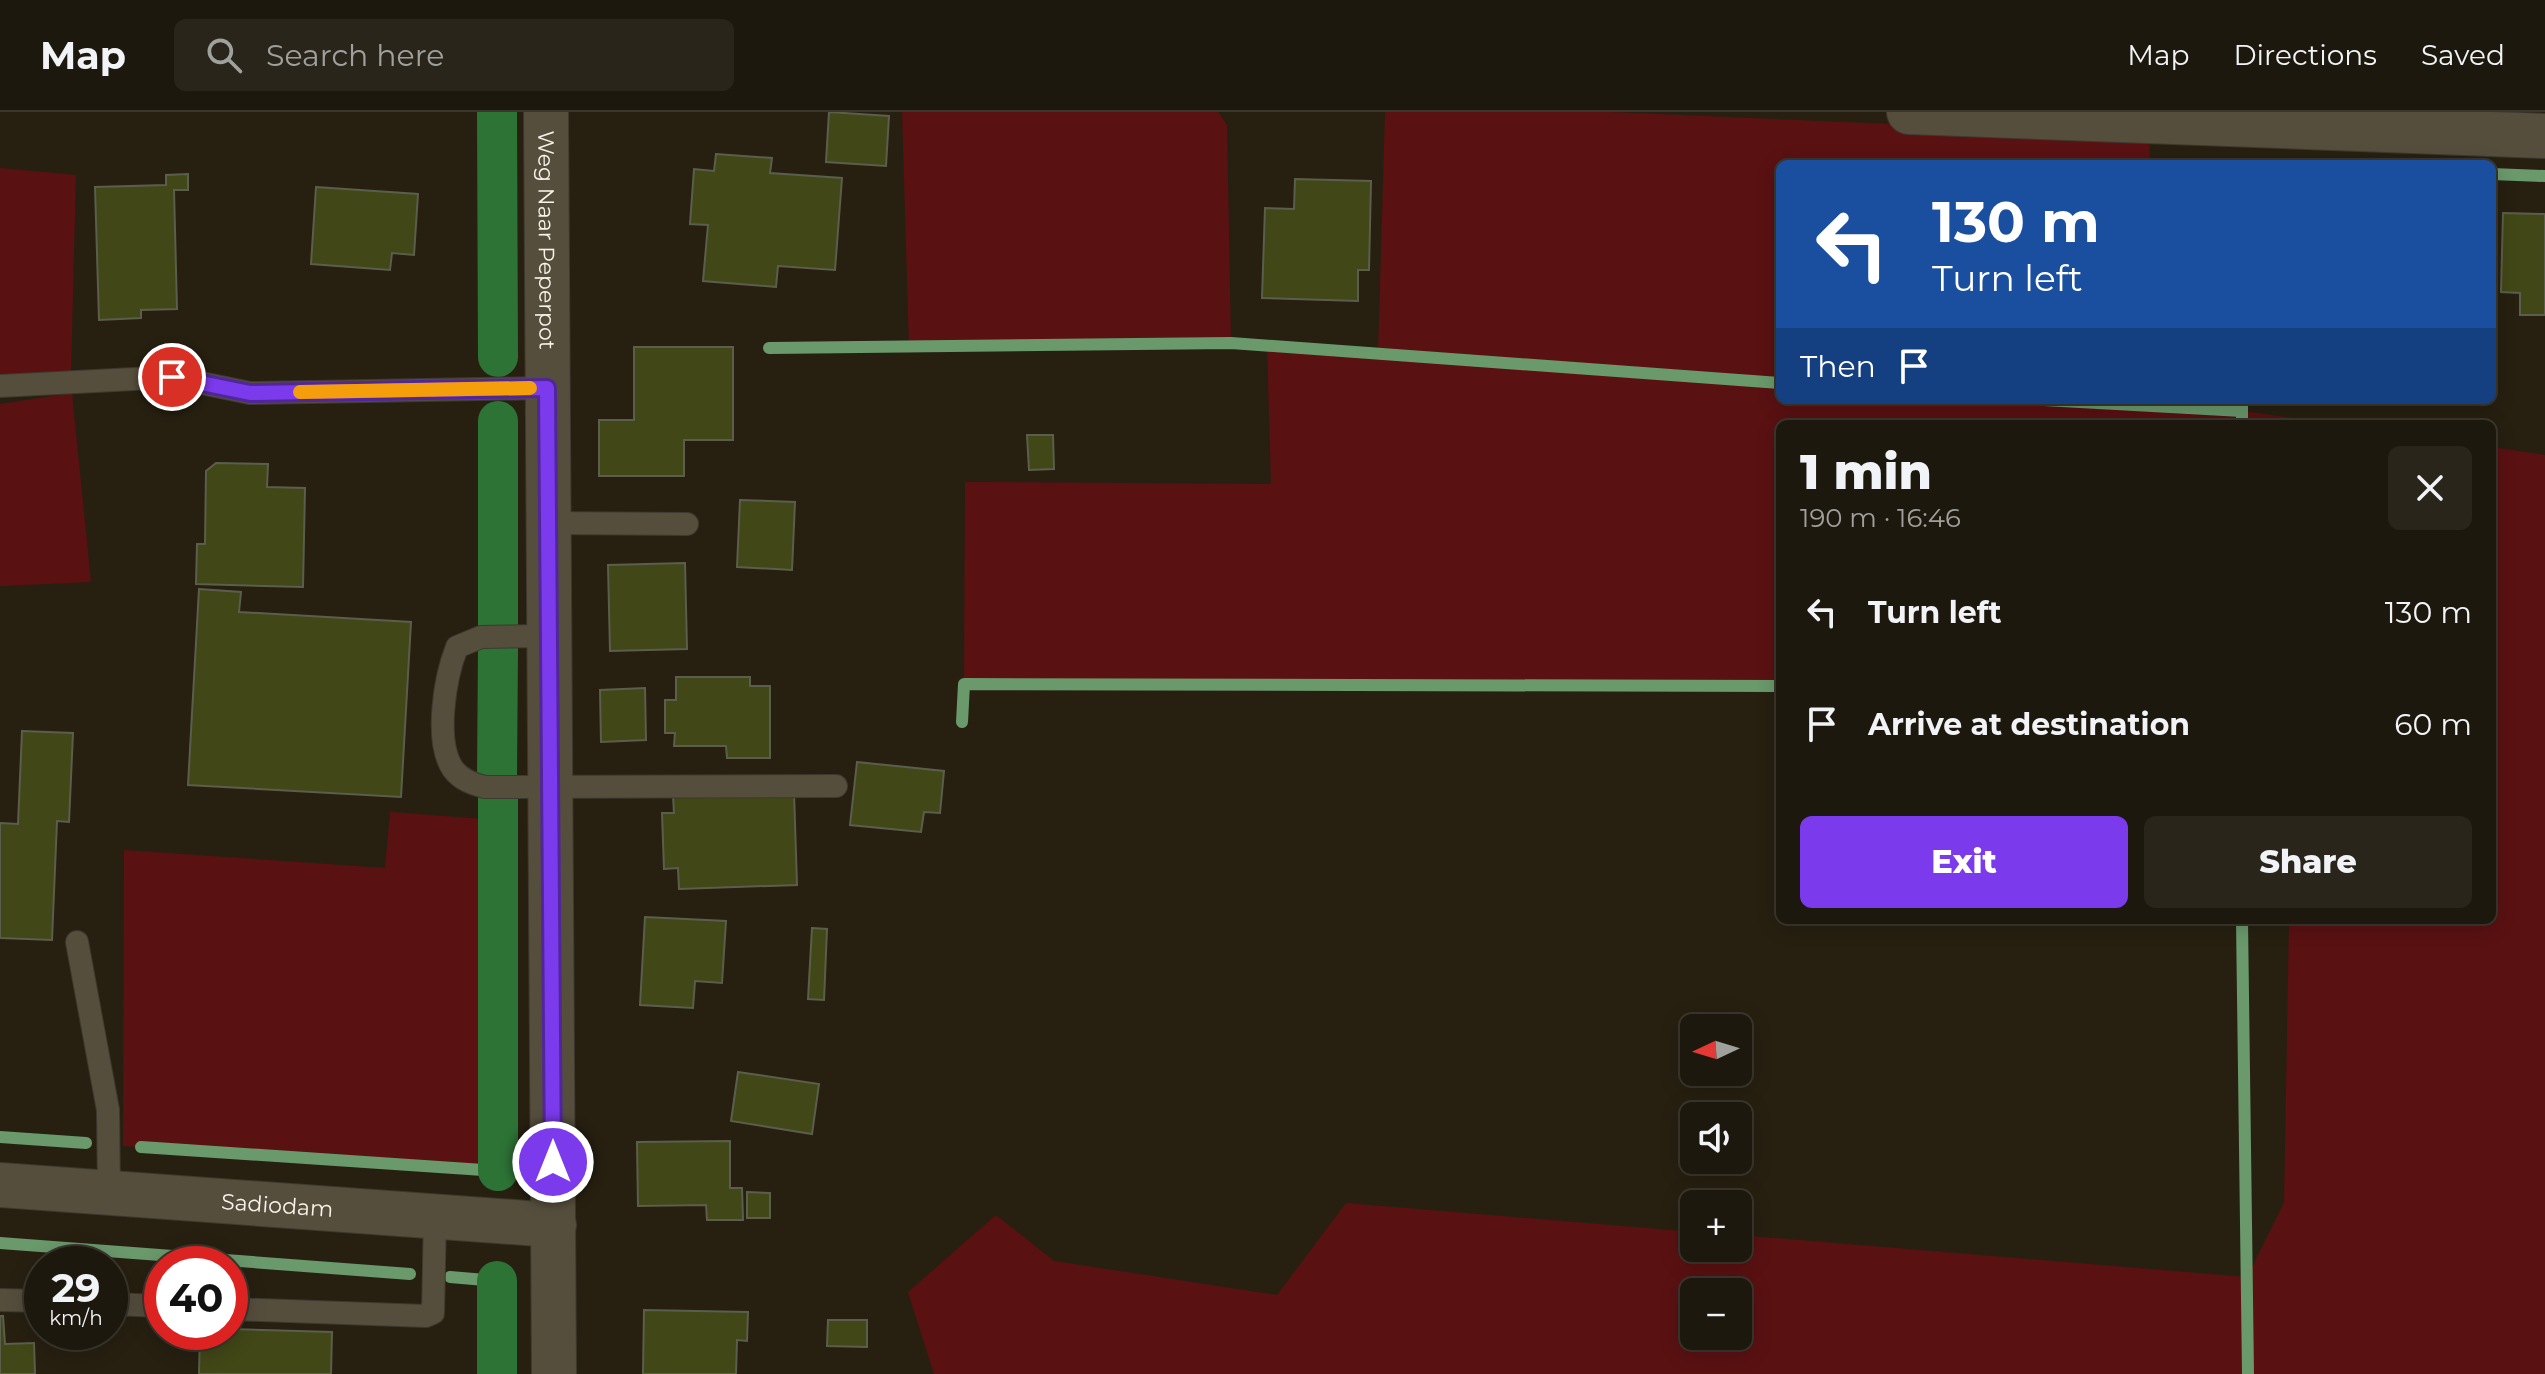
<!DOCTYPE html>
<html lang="en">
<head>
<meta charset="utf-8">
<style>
	body { margin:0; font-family:Montserrat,sans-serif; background:#2a251b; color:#f1f3f6; height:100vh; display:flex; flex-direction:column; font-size:30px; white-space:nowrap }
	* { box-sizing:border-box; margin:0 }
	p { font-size:26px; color:#a0a09d }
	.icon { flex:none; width:44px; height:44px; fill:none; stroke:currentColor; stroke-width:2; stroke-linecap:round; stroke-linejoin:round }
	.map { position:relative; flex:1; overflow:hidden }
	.sheet { position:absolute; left:1776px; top:308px; width:720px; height:504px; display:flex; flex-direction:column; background:#1d180d; border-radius:12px; box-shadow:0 4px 20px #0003,0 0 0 2px #3b372e }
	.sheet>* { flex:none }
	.hud { position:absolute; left:1776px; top:48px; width:720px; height:244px; border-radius:12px; box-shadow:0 4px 20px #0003,0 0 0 2px #3b372e; background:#1a4fa0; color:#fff; overflow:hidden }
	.needle { width:52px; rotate:266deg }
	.fabs { position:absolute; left:1680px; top:902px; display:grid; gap:16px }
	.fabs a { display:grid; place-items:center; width:72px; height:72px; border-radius:12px; background:#1d180d; box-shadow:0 4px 20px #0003,0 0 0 2px #3b372e; font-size:40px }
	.speed { position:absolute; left:24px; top:1134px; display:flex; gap:16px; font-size:40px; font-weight:700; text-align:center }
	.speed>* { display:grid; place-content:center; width:104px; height:104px; border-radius:50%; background:#1d180d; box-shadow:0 4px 20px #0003,0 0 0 2px #3b372e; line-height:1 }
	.speed small { font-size:20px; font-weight:400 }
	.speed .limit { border:12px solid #d22; background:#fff; color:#111 }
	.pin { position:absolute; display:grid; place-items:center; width:68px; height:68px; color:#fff; margin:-34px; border:4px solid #fff; border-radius:50%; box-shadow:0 2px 8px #0007 }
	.me { position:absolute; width:88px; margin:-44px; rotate:0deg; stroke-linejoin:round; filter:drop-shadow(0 0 6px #0008) }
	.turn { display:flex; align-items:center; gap:28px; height:168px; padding:0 24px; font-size:36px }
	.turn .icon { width:104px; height:104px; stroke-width:2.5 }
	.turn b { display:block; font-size:56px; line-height:68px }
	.then { display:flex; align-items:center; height:76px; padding:0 24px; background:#0003; gap:16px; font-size:30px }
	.round { display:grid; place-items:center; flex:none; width:84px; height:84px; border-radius:12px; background:#2a251b }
	.head { display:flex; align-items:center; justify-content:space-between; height:136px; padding:0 24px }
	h1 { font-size:48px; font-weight:800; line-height:60px }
	.primary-button { display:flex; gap:16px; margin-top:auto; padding:16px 24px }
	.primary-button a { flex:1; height:92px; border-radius:12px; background:#7c3aed; color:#fff; font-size:32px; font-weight:800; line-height:92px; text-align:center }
	.primary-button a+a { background:#2a251b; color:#f1f3f6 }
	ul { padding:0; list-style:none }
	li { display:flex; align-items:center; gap:24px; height:112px; padding:0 24px }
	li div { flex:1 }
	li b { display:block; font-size:30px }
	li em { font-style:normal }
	header { display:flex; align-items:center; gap:48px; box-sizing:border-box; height:112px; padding:0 40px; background:#1d180d; border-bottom:2px solid #3b372e }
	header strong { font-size:38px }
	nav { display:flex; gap:44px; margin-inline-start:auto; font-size:28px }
	.search { width:560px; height:72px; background:#2a251b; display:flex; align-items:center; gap:20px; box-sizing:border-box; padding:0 28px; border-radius:12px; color:#a0a09d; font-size:30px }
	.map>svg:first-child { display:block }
	.green { fill:#5a1112; fill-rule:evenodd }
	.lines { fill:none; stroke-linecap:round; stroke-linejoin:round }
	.stream { stroke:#6a996c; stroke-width:12 }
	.canal { stroke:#2d7336; stroke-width:40 }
	.building { fill:#414716; stroke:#5b5e4c; stroke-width:2 }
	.lane-casing { stroke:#3e392f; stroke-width:24 }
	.street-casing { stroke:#3e392f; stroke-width:46 }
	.secondary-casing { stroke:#3e392f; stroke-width:46 }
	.lane { stroke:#564e3d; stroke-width:22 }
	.street { stroke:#564e3d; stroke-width:44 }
	.secondary { stroke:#564e3d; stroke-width:44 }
	.route-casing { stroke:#51269a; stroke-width:20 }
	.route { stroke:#7c3aed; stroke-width:14 }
	.slow { stroke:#f59e0b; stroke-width:14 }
	.labels { text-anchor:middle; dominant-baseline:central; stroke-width:8; stroke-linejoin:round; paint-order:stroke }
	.street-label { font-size:22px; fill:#f8f3e9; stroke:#0e0a05 }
</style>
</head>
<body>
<header>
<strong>Map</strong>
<div class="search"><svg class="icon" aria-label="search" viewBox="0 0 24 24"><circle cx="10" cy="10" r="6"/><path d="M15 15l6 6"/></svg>Search here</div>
<nav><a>Map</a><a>Directions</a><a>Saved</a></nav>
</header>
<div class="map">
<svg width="2545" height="1262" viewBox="0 0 2545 1262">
	<rect width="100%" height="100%" fill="#272011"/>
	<path class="green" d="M 902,0 L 1218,0 L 1227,13 L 1231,231 L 909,236 Z
		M 1385,0 L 1610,0 L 2149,23 L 2150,52 L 1780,52 L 1780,288 L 2242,288 L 2243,299 L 2336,312 L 1780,312 L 1780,574 L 964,572 L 965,370 L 1271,372 L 1267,234 L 1378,242 Z
		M 0,56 L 76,63 L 71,260 L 0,264 Z
		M 72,281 L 91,470 L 0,474 L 0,292 Z
		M 2492,335 L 2545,343 L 2545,1262 L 934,1262 L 908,1180 L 996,1103 L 1054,1149 L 1277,1183 L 1346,1091 L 1694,1120 L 1694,1136 L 1738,1136 L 1738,1123 L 2247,1165 L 2284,1091 L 2289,808 L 2492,808 ZM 1738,1180 L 1738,1224 L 1694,1224 L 1694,1180 Z
		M 390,700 L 498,708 L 491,1058 L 123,1034 L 124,738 L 385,756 Z"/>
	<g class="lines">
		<path class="stream" d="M 2492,62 L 2545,64
			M 769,236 L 1231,231 L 1780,271
			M 2044,288 L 2242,299
			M 2242,288 L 2242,312
			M 962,610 L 964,572 L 1780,574
			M 2242,808 L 2248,1262
			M 0,1025 L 86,1031
			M 141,1035 L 498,1059
			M 0,1131 L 410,1162
			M 450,1165 L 497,1169"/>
		<path class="canal" d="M 497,0 L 498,245
			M 498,309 L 498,516
			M 497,665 L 498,536
			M 498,1059 L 498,685
			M 497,1262 L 497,1169"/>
	</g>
	<path class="building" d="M 829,0 L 889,4 L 886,54 L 826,50 Z
		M 716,42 L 772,46 L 770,61 L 842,66 L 835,158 L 778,154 L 776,175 L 703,169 L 708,113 L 690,112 L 694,57 L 714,59 Z
		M 188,62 L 188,78 L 174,78 L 177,197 L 141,198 L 141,206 L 99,208 L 95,75 L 166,73 L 166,63 Z
		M 1295,67 L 1371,69 L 1369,158 L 1358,158 L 1358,189 L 1262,186 L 1265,96 L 1294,97 Z
		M 316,75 L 418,82 L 414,143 L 392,141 L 390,158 L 311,152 Z
		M 2503,101 L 2545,102 L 2545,203 L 2520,203 L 2520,181 L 2501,180 Z
		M 634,235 L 733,235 L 733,328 L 684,328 L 684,364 L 599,364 L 599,308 L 634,308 Z
		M 1027,323 L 1053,323 L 1054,357 L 1029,358 Z
		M 216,351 L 268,352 L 267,375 L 305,376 L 303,475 L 196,472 L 197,432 L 205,432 L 206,359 Z
		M 740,388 L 795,390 L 792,458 L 737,455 Z
		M 685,451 L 687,537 L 610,539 L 608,453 Z
		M 199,477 L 241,480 L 239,500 L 411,510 L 401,685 L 188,673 Z
		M 676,565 L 750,565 L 750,574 L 770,574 L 770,646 L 727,646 L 726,634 L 674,634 L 675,621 L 665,621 L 665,588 L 676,588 Z
		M 645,576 L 646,628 L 601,630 L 600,578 Z
		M 22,619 L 73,621 L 69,710 L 57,709 L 52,828 L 0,826 L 0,711 L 18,712 Z
		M 857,650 L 944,659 L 940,701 L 924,700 L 921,720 L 850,713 Z
		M 794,680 L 797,773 L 679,777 L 678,756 L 664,757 L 662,701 L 674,701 L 673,684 Z
		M 645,805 L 726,809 L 722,871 L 695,869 L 693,896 L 640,893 Z
		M 812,816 L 827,817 L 824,888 L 808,887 Z
		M 738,960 L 819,972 L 812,1022 L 731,1009 Z
		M 730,1029 L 730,1076 L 742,1076 L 743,1108 L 707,1108 L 706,1093 L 638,1094 L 637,1030 Z
		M 747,1080 L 770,1081 L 770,1106 L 747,1106 Z
		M 644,1198 L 748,1200 L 747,1229 L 737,1228 L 736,1262 L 643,1262 Z
		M 0,1204 L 3,1204 L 5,1232 L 34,1231 L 35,1262 L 0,1262 Z
		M 828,1208 L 867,1208 L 867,1235 L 827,1234 Z
		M 230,1217 L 332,1220 L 331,1262 L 199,1262 L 200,1220 L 230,1220 Z"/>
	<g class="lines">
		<g class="lane-casing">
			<path id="lane" d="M 0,274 L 172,265 L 250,281 L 547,276
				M 548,411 L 687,412
				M 549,524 L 481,525 L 457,535 C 445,565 434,629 453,657 C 461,668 473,672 485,675 L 836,674
				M 77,830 L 108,998 L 109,1080
				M 0,1188 L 42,1189
				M 110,1192 L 162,1194
				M 230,1197 L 426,1204 L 433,1201 L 435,1104"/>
		</g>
		<g class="street-casing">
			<g id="street">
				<path d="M 1909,0 L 2545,24"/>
				<path id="s1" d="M 0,1073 L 554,1113"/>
			</g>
		</g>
		<g class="secondary-casing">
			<g id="secondary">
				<path id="s2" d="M 546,0 L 554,1262"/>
			</g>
		</g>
		<use href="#lane" class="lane"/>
		<use href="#street" class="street"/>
		<use href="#secondary" class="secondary"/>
	</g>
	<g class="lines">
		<g class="route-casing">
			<path id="route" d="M 172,265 L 250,281 L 547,276 L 553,1050"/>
		</g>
		<use href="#route" class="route"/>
		<path class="slow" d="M 300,280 L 530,276"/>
	</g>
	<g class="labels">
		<g class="street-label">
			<text stroke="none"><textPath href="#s2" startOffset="128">Weg Naar Peperpot</textPath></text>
			<text stroke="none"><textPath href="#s1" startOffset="278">Sadiodam</textPath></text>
		</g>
	</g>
</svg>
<div class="fabs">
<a><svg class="needle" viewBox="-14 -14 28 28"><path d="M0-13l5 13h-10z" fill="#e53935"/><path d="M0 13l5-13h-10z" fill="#a0a09d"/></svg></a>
<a><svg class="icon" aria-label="sound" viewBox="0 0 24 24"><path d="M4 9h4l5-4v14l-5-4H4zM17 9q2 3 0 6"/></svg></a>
<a>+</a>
<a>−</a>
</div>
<div class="speed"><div>29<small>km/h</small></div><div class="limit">40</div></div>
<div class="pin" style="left:172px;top:265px;background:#d93025"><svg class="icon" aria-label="arrive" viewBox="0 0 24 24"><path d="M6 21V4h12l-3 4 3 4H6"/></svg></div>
<svg class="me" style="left:553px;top:1050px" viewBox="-20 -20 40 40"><circle r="17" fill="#7c3aed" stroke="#fff" stroke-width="3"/><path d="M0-11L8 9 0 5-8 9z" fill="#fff"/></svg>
<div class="hud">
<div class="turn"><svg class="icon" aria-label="left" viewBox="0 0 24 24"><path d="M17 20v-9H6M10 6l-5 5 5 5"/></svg><div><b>130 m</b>Turn left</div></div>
<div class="then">Then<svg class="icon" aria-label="arrive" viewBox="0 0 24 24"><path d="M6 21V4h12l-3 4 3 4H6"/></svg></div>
</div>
<section class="sheet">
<div class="head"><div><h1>1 min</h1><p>190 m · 16:46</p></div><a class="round"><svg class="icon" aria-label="close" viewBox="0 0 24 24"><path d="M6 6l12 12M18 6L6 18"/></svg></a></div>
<ul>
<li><svg class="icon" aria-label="left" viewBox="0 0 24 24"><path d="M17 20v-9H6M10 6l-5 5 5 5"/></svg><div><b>Turn left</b></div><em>130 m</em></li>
<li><svg class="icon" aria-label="arrive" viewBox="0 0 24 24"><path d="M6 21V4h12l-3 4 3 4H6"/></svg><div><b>Arrive at destination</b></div><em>60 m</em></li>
</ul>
<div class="primary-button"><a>Exit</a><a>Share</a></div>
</section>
</div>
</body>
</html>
